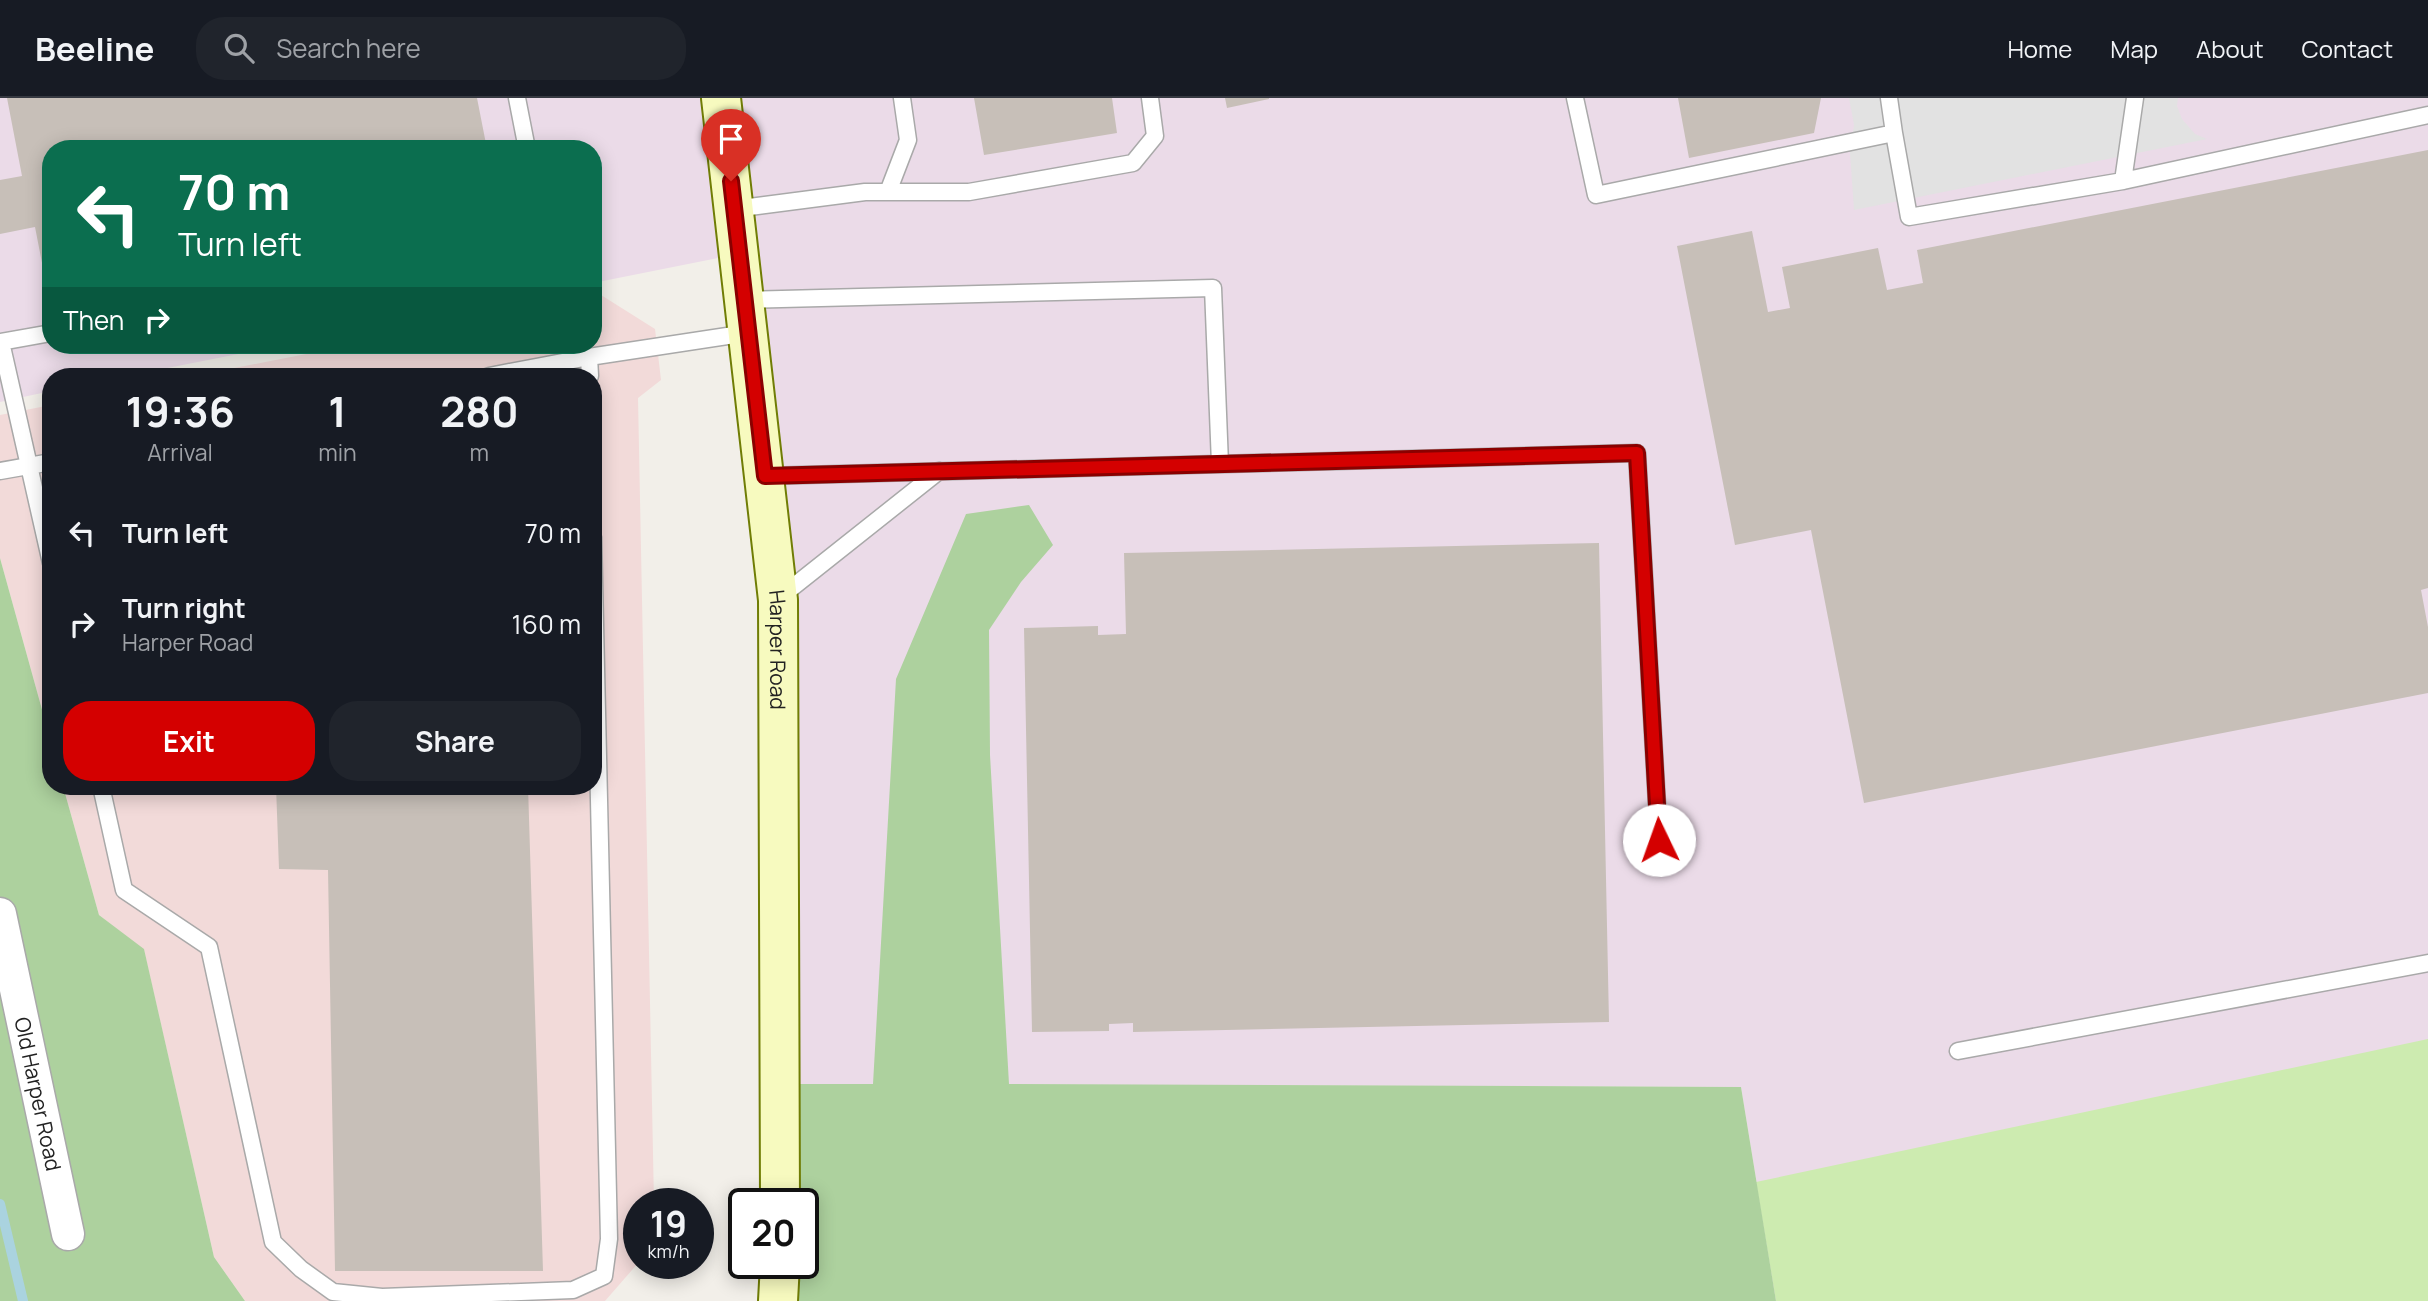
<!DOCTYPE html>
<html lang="en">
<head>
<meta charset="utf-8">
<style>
	body { margin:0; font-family:Manrope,sans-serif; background:#20242c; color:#f1f3f6; height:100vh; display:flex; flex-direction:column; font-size:26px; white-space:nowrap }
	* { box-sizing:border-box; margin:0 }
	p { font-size:23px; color:#9ea1a6 }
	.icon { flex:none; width:38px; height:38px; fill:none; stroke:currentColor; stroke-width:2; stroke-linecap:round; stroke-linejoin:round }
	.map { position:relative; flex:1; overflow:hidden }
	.drawer { position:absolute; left:42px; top:270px; width:560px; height:427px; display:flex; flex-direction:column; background:#171b24; border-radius:28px; box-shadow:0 4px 18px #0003 }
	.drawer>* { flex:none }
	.guide { position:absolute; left:42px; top:42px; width:560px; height:214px; border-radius:28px; box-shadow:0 4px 18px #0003; background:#0b6e4f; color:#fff; overflow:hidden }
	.speed { position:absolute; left:623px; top:1090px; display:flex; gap:14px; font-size:35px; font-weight:700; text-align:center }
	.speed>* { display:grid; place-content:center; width:91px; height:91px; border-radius:50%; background:#171b24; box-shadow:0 4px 18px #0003; line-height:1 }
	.speed small { font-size:18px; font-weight:400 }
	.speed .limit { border:4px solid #111; border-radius:10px; background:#fff; color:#111 }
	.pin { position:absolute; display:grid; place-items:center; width:60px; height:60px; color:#fff; margin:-72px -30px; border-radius:50% 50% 50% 0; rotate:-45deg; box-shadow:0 0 7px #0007 }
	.pin .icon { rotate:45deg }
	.me { position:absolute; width:77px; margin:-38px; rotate:357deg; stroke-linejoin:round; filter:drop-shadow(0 0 5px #0008) }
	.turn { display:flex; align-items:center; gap:24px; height:147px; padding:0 21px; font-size:32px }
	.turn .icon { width:91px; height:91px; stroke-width:2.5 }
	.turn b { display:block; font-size:49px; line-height:60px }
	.then { display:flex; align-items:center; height:66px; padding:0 21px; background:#0003; gap:14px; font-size:26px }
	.eta { display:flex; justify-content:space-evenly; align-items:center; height:119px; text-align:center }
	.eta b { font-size:42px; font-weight:700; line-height:49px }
	.primary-button { display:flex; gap:14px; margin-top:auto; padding:14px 21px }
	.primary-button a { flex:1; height:80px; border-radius:28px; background:#d40000; color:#fff; font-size:28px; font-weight:700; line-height:80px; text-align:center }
	.primary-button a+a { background:#20242c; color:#f1f3f6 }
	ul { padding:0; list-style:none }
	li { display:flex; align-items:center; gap:21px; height:91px; padding:0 21px }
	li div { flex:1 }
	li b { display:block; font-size:26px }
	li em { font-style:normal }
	header { display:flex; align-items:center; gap:42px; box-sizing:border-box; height:98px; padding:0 35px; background:#171b24; border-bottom:2px solid #363941 }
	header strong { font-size:33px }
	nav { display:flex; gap:38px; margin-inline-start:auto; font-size:24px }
	.search { width:490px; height:63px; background:#20242c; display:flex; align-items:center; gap:18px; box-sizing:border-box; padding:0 24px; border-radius:28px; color:#9ea1a6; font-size:26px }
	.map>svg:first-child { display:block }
	.commercial { fill:#f2dad9 }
	.industrial { fill:#ebdbe8 }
	.grass { fill:#cdebb0 }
	.forest { fill:#add19e }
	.parking { fill:#e2e2e2 }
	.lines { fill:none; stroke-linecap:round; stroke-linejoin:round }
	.stream { stroke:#aad3df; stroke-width:10 }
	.building { fill:#c7bfb8 }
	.lane-casing { stroke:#a9a9a9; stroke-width:19 }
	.street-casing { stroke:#a9a9a9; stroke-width:35 }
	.secondary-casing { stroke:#707d05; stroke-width:42 }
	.lane { stroke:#fff; stroke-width:16 }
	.street { stroke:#fff; stroke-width:32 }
	.secondary { stroke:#f7fabf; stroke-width:38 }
	.route-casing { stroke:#8a0000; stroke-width:18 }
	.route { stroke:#d40000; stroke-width:12 }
	.labels { text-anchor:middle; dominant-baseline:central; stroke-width:6; stroke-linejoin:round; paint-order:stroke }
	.street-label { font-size:21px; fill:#222; stroke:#fff }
</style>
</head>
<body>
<header>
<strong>Beeline</strong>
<div class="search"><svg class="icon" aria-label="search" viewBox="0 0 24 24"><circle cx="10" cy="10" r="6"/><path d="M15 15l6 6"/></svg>Search here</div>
<nav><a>Home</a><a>Map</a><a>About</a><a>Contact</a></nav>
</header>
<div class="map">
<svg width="2428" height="1203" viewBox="0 0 2428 1203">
	<rect width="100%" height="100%" fill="#f2efe9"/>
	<path class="commercial" d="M 601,197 L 655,231 L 661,282 L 638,300 L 654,1106 L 639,1106 L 639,1164 L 605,1203 L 245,1203 L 214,1159 L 144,852 L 99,817 L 63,688 L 593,688 L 593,278 L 194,278 L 352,247 L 593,247 L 593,199 Z
		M 51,307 L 51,644 L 0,460 L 0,317 Z"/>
	<path class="industrial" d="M 0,0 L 2428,0 L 2428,1203 L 1776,1203 L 1741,989 L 779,986 L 778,502 L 738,156 L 593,185 L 593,51 L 51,51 L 51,247 L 284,247 L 127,278 L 51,278 L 51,293 L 0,304 Z"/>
	<path class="grass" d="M 2428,941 L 2428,1203 L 1776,1203 L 1756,1084 Z"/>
	<path class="forest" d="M 1029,407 L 1053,447 L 1021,484 L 989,532 L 990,657 L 1009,986 L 1741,989 L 1776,1203 L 778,1203 L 780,1166 L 803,1166 L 803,1106 L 780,1106 L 779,986 L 873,986 L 896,581 L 966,416 Z
		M 0,460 L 51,644 L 51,688 L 63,688 L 99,817 L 144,851 L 214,1159 L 245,1203 L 0,1203 Z"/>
	<path class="parking" d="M 1849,0 L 2178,0 L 2177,8 L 2182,21 L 2195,36 L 2207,41 L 1854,112 L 1850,55 L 1854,27 Z"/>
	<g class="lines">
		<path class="stream" d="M 0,1106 L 23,1203"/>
	</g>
	<path class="building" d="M 7,0 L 477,0 L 487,51 L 51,51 L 51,168 L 43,170 L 35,129 L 0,136 L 0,82 L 22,78 Z
		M 974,0 L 1112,0 L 1117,35 L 984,57 Z
		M 1225,0 L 1269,0 L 1269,1 L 1227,10 Z
		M 1678,0 L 1821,0 L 1814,35 L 1689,60 Z
		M 2428,52 L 2428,490 L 2421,492 L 2428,529 L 2428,595 L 1864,705 L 1811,432 L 1735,447 L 1677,148 L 1752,133 L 1768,214 L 1790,210 L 1782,169 L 1878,150 L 1887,192 L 1923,185 L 1917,152 Z
		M 1599,445 L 1609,924 L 1133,934 L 1133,925 L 1109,926 L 1109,933 L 1032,934 L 1024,530 L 1098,528 L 1098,537 L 1126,536 L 1124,455 Z
		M 276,688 L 528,688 L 543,1173 L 335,1173 L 328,772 L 279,771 Z"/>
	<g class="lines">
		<g class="lane-casing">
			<path id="lane" d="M 517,0 L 527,51
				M 1575,0 L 1596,97 L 1894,35 L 1909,119 L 2123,83 L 2135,0
				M 1889,0 L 1894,35
				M 2123,83 L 2428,17
				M 888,94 L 908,42 L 902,0
				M 734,111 L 865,94 L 969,94 L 1133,65 L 1155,38 L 1150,0
				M 745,202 L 1213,190 L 1220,366
				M 51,235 L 1,244 L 51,465
				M 489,278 L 589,259
				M 590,278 L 589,259 L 747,235
				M 0,373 L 51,364
				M 765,378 L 1637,355 L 1659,742
				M 779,500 L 939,373
				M 101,688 L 124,792 L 209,849 L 273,1144 L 301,1171 L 333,1194 L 382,1199 L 573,1192 L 604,1178 L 609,1141 L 593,439
				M 1958,953 L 2428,865"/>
		</g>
		<g class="street-casing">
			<g id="street">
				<path id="s1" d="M 0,816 L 68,1136"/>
			</g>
		</g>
		<g class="secondary-casing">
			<g id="secondary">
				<path id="s2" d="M 721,0 L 778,502 L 780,1106"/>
				<path d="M 778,1203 L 780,1166"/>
			</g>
		</g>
		<use href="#lane" class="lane"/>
		<use href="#street" class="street"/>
		<use href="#secondary" class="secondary"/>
	</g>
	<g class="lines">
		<g class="route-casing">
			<path id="route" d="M 731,83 L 765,378 L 1637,355 L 1659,742"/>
		</g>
		<use href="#route" class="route"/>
	</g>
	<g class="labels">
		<g class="street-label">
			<text stroke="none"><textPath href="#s2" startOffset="555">Harper Road</textPath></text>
			<text stroke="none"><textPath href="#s1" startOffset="184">Old Harper Road</textPath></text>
		</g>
	</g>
</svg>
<div class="speed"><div>19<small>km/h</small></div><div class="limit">20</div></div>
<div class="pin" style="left:731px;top:83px;background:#d93025"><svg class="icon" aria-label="arrive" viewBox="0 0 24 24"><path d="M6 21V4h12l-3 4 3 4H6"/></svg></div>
<svg class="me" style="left:1659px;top:742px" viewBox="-20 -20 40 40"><circle r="19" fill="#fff"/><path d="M0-13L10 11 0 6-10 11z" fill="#d40000"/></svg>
<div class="guide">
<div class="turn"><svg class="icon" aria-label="left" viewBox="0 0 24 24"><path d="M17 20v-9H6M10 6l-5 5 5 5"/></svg><div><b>70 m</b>Turn left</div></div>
<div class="then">Then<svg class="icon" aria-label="right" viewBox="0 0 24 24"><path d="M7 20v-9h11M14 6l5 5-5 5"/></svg></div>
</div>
<section class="drawer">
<div class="eta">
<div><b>19:36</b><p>Arrival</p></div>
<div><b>1</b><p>min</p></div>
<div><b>280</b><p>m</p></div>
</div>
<ul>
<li><svg class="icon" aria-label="left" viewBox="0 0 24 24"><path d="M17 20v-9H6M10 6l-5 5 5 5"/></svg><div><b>Turn left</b></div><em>70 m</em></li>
<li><svg class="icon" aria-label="right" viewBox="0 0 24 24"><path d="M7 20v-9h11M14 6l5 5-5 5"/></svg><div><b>Turn right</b><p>Harper Road</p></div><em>160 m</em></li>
</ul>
<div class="primary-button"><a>Exit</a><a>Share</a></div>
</section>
</div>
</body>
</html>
